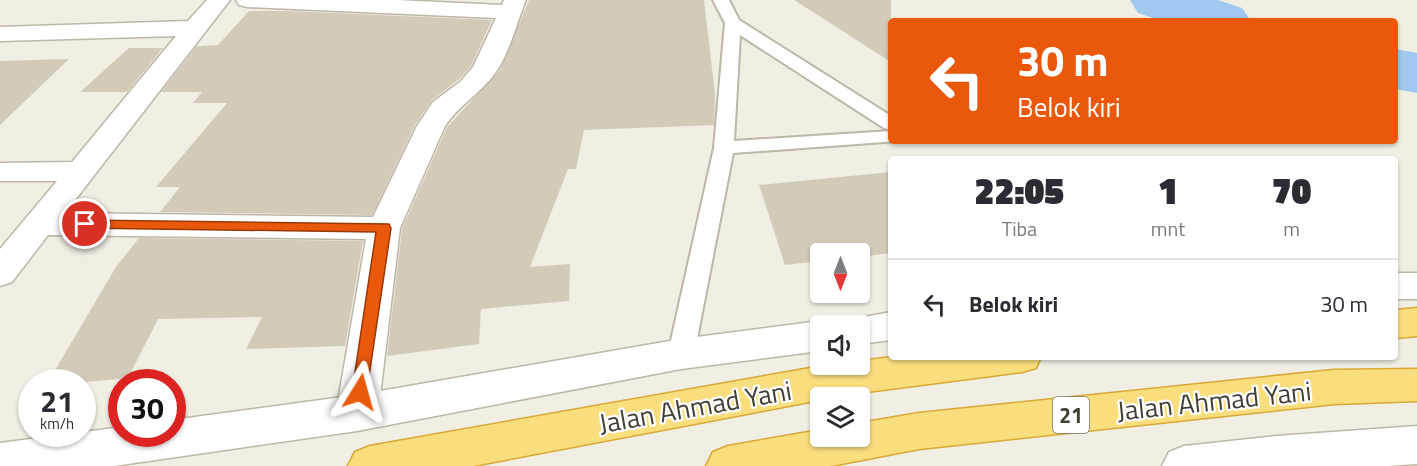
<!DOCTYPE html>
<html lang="id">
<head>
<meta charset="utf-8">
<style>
	body { margin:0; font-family:"Titillium Web",sans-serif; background:#f7f7f7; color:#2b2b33; height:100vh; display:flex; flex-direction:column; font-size:22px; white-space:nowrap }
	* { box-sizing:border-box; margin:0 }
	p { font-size:20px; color:#7c7c81 }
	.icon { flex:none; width:33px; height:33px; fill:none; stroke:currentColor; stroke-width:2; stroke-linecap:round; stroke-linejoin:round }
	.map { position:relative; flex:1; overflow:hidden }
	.side { position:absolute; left:888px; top:156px; width:510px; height:204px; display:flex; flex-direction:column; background:#fff; border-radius:6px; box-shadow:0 2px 4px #0004 }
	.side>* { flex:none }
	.hud { position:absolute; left:888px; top:18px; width:510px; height:126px; border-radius:6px; box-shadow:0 2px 4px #0004; background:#ea580c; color:#fff; overflow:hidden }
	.needle { width:39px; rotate:180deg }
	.tools { position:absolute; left:810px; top:243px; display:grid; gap:12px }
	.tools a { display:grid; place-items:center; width:60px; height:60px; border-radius:6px; background:#fff; box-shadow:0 2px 4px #0004; font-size:30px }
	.speed { position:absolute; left:18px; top:369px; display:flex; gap:12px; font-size:30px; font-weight:700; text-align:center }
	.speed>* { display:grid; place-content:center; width:78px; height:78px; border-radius:50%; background:#fff; box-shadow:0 2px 4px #0004; line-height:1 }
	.speed small { font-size:15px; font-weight:400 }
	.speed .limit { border:9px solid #d22; background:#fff; color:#111 }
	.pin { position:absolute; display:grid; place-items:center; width:51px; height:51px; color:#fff; margin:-26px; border:3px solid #fff; border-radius:50%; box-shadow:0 2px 6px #0007 }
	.me { position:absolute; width:66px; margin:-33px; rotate:8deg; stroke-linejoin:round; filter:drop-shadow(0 0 4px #0008) }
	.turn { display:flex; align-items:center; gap:21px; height:126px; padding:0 30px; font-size:27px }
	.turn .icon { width:78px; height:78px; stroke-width:2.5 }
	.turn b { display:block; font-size:42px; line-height:51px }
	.eta { display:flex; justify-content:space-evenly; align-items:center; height:102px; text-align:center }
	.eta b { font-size:36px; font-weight:800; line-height:42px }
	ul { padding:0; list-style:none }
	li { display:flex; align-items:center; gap:18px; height:90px; padding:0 30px; border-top:2px solid #e1e1e2 }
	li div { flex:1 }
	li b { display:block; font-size:22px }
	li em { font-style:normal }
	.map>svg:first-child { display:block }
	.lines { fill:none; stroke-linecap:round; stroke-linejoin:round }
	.river { fill:#a1c8ee; fill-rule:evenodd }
	.building { fill:#d3cbba }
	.service-casing { stroke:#bcb7a7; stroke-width:4 }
	.minor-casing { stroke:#bcb7a7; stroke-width:3 }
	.tertiary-casing { stroke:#bcb7a7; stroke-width:3 }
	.trunk-casing { stroke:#d8a937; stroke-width:3 }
	.service { fill:#fff; fill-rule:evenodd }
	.minor { fill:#fff; fill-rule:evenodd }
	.tertiary { fill:#fff; fill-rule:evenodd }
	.trunk { fill:#fadd7d; fill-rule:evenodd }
	.route { fill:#ea580c; stroke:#983908; stroke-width:1.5 }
	.labels { text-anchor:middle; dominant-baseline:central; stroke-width:4.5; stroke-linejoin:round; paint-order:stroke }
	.shield { fill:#fff; stroke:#7b7971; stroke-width:1.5 }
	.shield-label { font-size:21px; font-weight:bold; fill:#433f34 }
	.near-street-label { font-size:27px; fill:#433f34; stroke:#fff }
</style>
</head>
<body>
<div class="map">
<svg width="1417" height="466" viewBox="0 0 1417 466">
	<rect width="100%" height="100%" fill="#f1eee4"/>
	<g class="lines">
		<path class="river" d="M 1130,0 L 1218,0 L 1242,8 L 1251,21 L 1162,21 L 1138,13 Z
			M 1395,49 L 1417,53 L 1417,93 L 1395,89 Z"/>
	</g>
	<path class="building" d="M 529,0 L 704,0 L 715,94 L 714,125 L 584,130 L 576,169 L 568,169 L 530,267 L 570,264 L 569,301 L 481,309 L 479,344 L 387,356 L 402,229 L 447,127 L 500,70 Z
		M 794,0 L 891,0 L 891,62 Z
		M 249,11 L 287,11 L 492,20 L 471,66 L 458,80 L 432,100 L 415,125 L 372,215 L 160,212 L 180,187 L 156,187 L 227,103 L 193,103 L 202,92 L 161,92 L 197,46 L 218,45 Z
		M 129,48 L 163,48 L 127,92 L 80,92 Z
		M 69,59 L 0,125 L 0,61 Z
		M 891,172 L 891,253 L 860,257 L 860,254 L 820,254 L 820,261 L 785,265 L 759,185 Z
		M 139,238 L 363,241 L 345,346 L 246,349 L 262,317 L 158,319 L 128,378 L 85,382 L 48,382 L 116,267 Z"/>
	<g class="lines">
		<g class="service-casing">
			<path id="service" d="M 713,0 L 729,0 L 739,20 L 891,116 L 891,130 L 884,128 L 740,35 L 734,141 L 891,131 L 891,141 L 898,141 L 733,153 L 694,354 L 690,361 L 681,364 L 672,361 L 668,354 L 714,148 L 725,23 Z"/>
		</g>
		<g class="minor-casing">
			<path id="minor" d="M 207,0 L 230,0 L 65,213 L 373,217 L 417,126 L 433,102 L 460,82 L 473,67 L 496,18 L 247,7 L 239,5 L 236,0 L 396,0 L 502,5 L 504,0 L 526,0 C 517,22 508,58 493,76 C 478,95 458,106 445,126 L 400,228 L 378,413 L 372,425 L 357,431 L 342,425 L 336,413 L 366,239 L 48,235 L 12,282 L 0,286 L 0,249 L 57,181 L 0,181 L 0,163 L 72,162 L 176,36 L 0,41 L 0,27 L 188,21 Z"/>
		</g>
		<g class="tertiary-casing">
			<path id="tertiary" d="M 1395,273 L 1417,273 L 1417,299 L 1395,299 Z
				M 891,312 L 891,340 L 860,344 L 860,326 L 844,326 L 847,320 Z
				M 820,321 L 833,326 L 820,326 L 820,351 L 681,369 L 357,431 L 114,466 L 0,466 L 0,443 L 122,427 L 122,434 L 172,434 L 172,420 L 357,395 L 681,339 Z
				M 1417,426 L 1417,464 L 1387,466 L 1162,466 L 1169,452 L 1184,446 L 1276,436 Z"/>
		</g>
		<g class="trunk-casing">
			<path id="trunk" d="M 1417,308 L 1417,336 L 1395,338 L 1395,310 Z
				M 892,357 L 1041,357 L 1036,368 L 1022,372 L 820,398 L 820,400 L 473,466 L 348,466 L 355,452 L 370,446 L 833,364 L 860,364 L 860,361 Z
				M 1417,369 L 1417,401 L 1334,404 L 919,449 L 831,466 L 706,466 L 713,452 L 728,446 L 820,430 L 820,436 L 860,436 L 860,423 L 919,413 L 1334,370 Z"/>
		</g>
		<use href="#service" class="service"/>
		<use href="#minor" class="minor"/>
		<use href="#tertiary" class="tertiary"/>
		<use href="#trunk" class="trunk"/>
	</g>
	<path class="route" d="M 85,220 L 389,224 L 391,228 L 366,397 L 360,399 L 354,397 L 352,392 L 376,232 L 80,228 L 78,224 Z"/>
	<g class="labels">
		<rect class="shield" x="1053" y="397" width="36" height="36" rx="4.5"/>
		<g class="shield-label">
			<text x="1071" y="415">21</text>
		</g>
		<g class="near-street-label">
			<text transform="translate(1214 400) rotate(-6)">Jalan Ahmad Yani</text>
			<text transform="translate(695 406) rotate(-10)">Jalan Ahmad Yani</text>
		</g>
	</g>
</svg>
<div class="tools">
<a><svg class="needle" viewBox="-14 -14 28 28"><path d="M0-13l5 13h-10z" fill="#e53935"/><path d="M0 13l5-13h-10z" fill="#7c7c81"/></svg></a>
<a><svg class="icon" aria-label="sound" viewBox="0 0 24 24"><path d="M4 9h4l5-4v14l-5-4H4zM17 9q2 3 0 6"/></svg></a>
<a><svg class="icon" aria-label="layers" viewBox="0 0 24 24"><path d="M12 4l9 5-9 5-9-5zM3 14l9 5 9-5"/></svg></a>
</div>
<div class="speed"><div>21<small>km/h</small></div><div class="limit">30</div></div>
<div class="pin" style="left:85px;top:224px;background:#d93025"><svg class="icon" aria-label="arrive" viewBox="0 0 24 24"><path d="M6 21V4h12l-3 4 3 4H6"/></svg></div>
<svg class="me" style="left:360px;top:392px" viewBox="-20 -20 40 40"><path d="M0-17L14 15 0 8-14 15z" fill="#ea580c" stroke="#fff" stroke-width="4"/></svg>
<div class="hud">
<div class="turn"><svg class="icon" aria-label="left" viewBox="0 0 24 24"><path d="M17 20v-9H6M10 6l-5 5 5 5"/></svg><div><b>30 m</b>Belok kiri</div></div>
</div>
<section class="side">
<div class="eta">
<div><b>22:05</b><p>Tiba</p></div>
<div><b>1</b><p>mnt</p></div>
<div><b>70</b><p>m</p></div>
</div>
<ul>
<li><svg class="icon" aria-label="left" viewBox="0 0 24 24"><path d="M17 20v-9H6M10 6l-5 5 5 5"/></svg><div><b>Belok kiri</b></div><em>30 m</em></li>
</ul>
</section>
</div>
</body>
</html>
